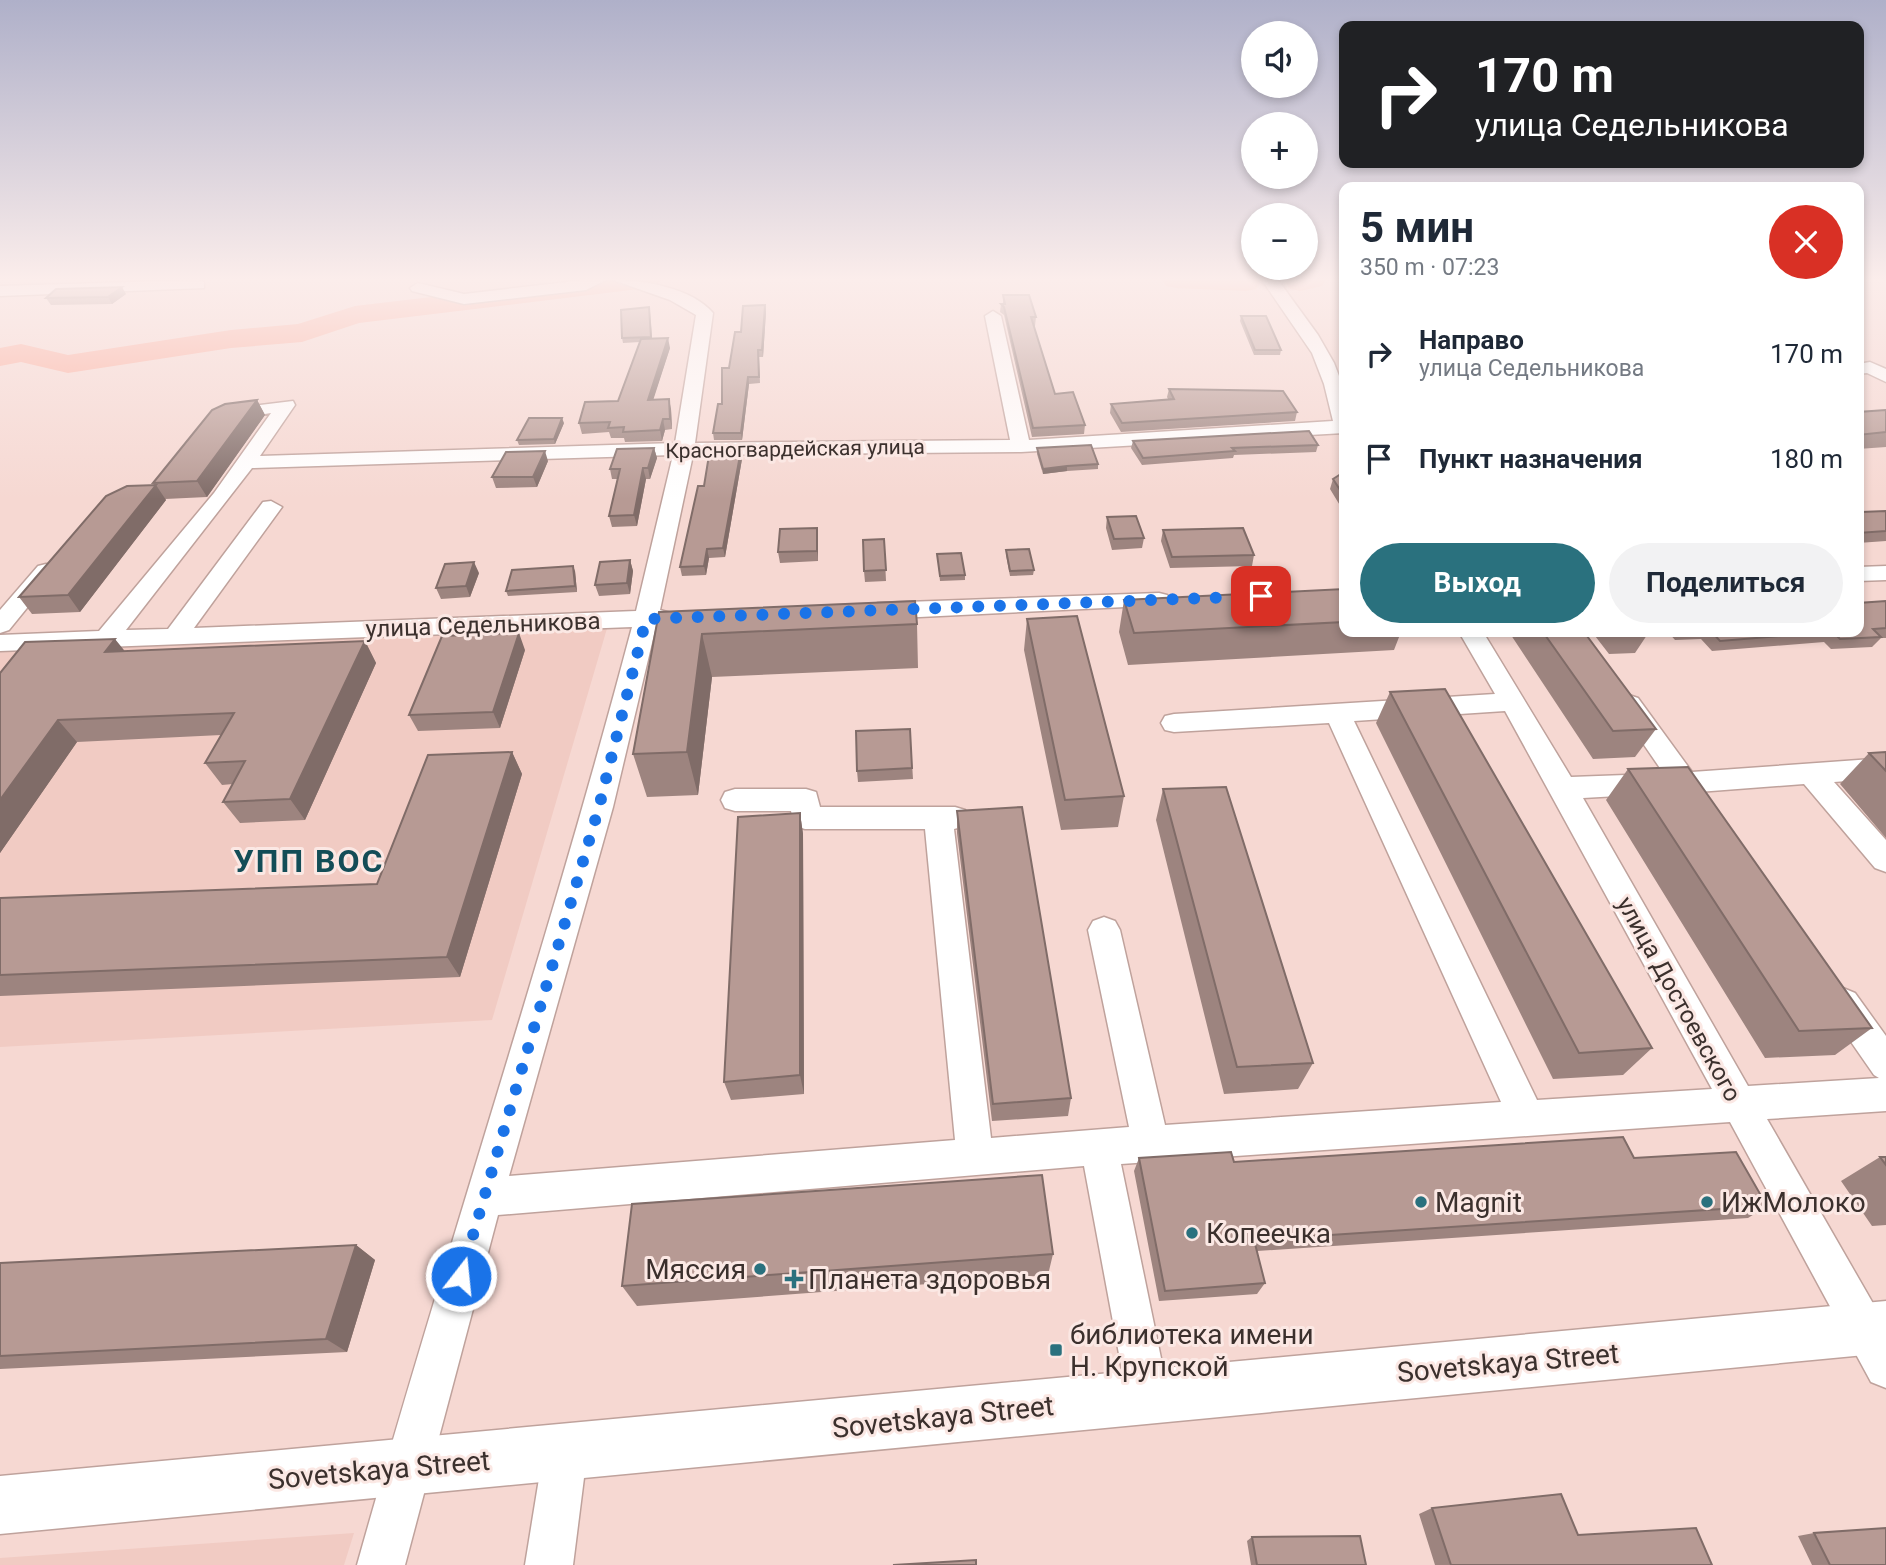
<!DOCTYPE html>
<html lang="ru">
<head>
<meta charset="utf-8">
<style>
	body { margin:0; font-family:Roboto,sans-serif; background:#f2f2f3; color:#1f2937; height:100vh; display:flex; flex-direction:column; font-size:26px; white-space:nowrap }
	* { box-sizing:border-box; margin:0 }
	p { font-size:23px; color:#747a83 }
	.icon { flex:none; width:38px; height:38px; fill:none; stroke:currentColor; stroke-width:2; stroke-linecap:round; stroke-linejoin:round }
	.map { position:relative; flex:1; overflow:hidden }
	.details { position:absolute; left:1339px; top:182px; width:525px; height:455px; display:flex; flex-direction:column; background:#fff; border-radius:14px; box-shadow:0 4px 10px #0003 }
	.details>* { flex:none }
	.guide { position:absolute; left:1339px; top:21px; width:525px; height:147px; border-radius:14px; box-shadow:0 4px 10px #0003; background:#202124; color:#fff; overflow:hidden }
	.buttons { position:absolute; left:1241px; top:21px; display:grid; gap:14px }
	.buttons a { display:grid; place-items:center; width:77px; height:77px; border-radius:50%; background:#fff; box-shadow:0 4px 10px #0003; font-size:35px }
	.pin { position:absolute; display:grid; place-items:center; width:60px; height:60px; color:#fff; margin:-30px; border-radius:14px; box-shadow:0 4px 10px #0006 }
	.me { position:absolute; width:77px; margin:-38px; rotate:16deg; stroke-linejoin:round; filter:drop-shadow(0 0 5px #0008) }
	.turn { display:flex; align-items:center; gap:24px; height:147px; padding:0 21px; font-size:32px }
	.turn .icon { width:91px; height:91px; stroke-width:2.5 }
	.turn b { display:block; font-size:49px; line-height:60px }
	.round { display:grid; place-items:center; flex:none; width:74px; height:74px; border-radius:37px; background:#f2f2f3 }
	.head { display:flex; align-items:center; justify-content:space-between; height:119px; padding:0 21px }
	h1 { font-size:42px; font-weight:700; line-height:52px }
	.button { display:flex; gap:14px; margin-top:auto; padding:14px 21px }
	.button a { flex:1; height:80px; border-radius:42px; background:#2a717e; color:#fff; font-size:28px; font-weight:700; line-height:80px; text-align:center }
	.button a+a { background:#f2f2f3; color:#1f2937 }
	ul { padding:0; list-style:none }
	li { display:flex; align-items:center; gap:21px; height:105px; padding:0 21px }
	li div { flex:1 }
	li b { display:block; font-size:26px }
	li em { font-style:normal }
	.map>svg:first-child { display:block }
	.built { fill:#f1cbc3 }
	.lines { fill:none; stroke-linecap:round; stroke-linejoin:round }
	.river { fill:#fbab9a; fill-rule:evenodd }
	.minor-casing { stroke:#bfa29c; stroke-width:3 }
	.major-casing { stroke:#bfa29c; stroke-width:3 }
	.minor { fill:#fff; fill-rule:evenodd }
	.major { fill:#fff; fill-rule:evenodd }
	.wall { fill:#9d847f }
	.shaded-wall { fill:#806c68 }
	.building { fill:#b79a94; stroke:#806c68; stroke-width:2 }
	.route { stroke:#1a73e8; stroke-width:12; stroke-dasharray:0 21.6 }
	.poi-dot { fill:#2a717e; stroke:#fbe8e4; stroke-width:2.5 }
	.labels { text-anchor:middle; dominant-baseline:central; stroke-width:6; stroke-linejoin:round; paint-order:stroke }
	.far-street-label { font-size:21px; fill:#3b302d; stroke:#fbe8e4 }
	.street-label { font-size:24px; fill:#3b302d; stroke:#fbe8e4 }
	.near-poi-label { font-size:28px; fill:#3b302d; stroke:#fbe8e4; text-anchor:start }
	.near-street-label { font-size:28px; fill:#3b302d; stroke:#fbe8e4 }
	.district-label { font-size:32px; font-weight:bold; letter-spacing:2px; fill:#134d57; stroke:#fbe8e4 }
</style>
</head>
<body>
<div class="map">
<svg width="1886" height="1565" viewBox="0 0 1886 1565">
	<rect width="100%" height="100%" fill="#f6d8d2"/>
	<path class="built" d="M 608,625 L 492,1020 L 0,1047 L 0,652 Z
		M 354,1533 L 344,1565 L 0,1565 L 0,1558 Z"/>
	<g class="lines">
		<path class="river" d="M 576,280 L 661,280 L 657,286 L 647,288 L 359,323 L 302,342 L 231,348 L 68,373 L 21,362 L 0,366 L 0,348 L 21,344 L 68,355 L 231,330 L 298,324 L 355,306 Z
			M 1162,280 L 1258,280 L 1260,283 L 1256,289 L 1246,291 L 1176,288 L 1166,286 Z
			M 1288,280 L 1326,280 L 1322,286 L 1300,291 L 1290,289 L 1286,283 Z"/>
		<g class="minor-casing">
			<path id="minor" d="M 198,280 L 204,282 L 204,288 L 0,296 L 0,286 Z
				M 584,280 L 606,280 L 586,290 L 464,304 L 412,291 L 410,288 L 418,283 L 464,294 Z
				M 613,280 C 644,280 692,288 713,313 L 695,443 L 1010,440 L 985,316 L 993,311 L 1001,316 L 1029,440 L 1333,421 L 1324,384 L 1312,353 L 1262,280 L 1278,280 L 1318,335 L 1334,363 L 1344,389 L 1344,433 L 1021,452 L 693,455 L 660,610 L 671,613 L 675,618 L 671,623 L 656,626 L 613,807 L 509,1176 L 955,1140 L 925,829 L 805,829 L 795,826 L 791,811 L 735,811 L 725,808 L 721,800 L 725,792 L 735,789 L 806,789 L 816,792 L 820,807 L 955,807 L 965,810 L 969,818 L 965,826 L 954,829 L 991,1138 L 1129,1127 L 1088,930 L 1093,921 L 1104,917 L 1115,921 L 1120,930 L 1165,1125 L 1501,1102 L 1329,723 L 1174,732 L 1165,730 L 1161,723 L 1165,716 L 1174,714 L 1495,694 L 1459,632 L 1483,632 L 1571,777 L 1653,774 L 1663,777 L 1667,784 L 1663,791 L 1653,794 L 1583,798 L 1748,1086 L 1879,1078 L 1874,1075 L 1831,1013 L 1826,1003 L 1831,993 L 1843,988 L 1855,993 L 1886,1036 L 1886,1111 L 1767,1119 L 1886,1326 L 1886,1388 L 1871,1382 L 1730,1122 L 1121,1164 L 1169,1397 L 1163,1412 L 1148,1418 L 1133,1412 L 1127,1397 L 1084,1166 L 498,1215 L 405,1565 L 357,1565 C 445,1251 549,942 632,627 L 0,651 L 0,635 L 99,631 L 214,493 L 271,413 L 226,420 L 216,414 L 219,410 L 293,401 L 295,405 L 260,456 L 675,443 L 696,315 L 670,300 ZM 673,455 L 636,611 L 194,628 L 282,507 L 271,501 L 263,502 L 168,629 L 126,630 L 252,468 ZM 1505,711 L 1712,1089 L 1537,1100 L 1354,721 Z
				M 1870,362 L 1886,369 L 1886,382 L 1867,373 L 1858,374 L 1858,364 Z
				M 46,564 L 54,566 L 57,571 L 9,630 L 0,633 L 0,610 L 38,566 Z
				M 1886,566 L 1886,580 L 1858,581 L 1858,567 Z
				M 1159,593 L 1167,595 L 1171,600 L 1167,605 L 878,619 L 870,616 L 866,611 L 870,606 L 878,603 Z
				M 1629,695 L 1638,698 L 1692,772 L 1886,758 L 1886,778 L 1834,782 L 1886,840 L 1886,872 L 1875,868 L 1804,784 L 1685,793 L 1675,790 L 1616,704 L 1620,698 Z
				M 565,1432 L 581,1438 L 587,1454 L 573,1565 L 525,1565 L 543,1454 L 549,1438 Z"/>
		</g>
		<g class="major-casing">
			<path id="major" d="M 1886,1301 L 1886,1353 L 0,1534 L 0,1476 Z"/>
		</g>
		<use href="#minor" class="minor"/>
		<use href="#major" class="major"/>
	</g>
	<path class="wall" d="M 126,294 L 112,304 L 51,305 L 46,298 Z
		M 1003,295 L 1036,317 L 1035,326 L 1033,326 L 1055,394 L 1085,425 L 1084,434 L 1032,437 L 1004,315 L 1000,312 L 1001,304 L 1003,304 Z
		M 765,305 L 766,312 L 763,357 L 759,357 L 760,383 L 749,384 L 742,440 L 714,440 L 713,433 L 722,404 L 729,368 L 741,332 Z
		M 650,312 L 652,338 L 670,348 L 653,399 L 671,409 L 672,429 L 665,430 L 662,441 L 625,442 L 624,438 L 611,438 L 609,432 L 582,434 L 579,423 L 618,401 L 640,342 L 623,343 L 622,338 Z
		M 1241,316 L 1281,350 L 1280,355 L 1254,355 L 1240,321 Z
		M 1169,389 L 1297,412 L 1295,421 L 1121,432 L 1110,413 L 1111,404 L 1168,399 L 1167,397 Z
		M 257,400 L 265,415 L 207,497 L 165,499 L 166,500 L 80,612 L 32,614 L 19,597 L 154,485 L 153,483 Z
		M 1886,410 L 1886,447 L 1858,449 L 1858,412 Z
		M 564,423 L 555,444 L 519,445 L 517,440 Z
		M 1133,441 L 1318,445 L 1316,452 L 1234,455 L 1233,458 L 1142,465 L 1131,448 Z
		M 654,448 L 657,458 L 650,479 L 646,479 L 637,526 L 612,527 L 609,516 L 618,479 L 612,479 L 610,469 Z
		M 1037,448 L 1098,464 L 1098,469 L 1067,471 L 1043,474 L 1037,454 Z
		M 742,459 L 725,557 L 709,558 L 706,575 L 682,576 L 680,567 L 704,486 Z
		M 548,461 L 537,487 L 496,488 L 492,477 Z
		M 1344,472 L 1344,512 L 1330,489 L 1333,479 Z
		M 1858,510 L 1861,512 L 1886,511 L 1886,541 L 1858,543 Z
		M 1107,517 L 1144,538 L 1142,548 L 1112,550 L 1106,528 Z
		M 817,528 L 818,561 L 780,563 L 778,552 Z
		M 1163,530 L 1254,555 L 1252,566 L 1170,568 L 1161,541 Z
		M 884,539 L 886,581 L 865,582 L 864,571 Z
		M 1006,550 L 1034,570 L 1033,575 L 1010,576 L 1006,555 Z
		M 937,554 L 965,575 L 965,580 L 940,581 Z
		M 630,560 L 633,571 L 630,594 L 599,596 L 595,585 Z
		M 575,571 L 577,592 L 508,596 L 506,591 Z
		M 479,573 L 470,597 L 441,599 L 436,588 Z
		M 1344,589 L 1344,632 L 1401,632 L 1394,650 L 1128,665 L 1119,632 L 1124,600 Z
		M 1886,601 L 1886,638 L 1881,638 L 1872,647 L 1831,649 L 1824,642 L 1712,651 L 1701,639 L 1675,640 L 1668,632 L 1858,632 Z
		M 659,612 L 917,624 L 918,668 L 712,677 L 698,795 L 647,797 L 633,754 Z
		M 1027,619 L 1124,796 L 1118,827 L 1061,830 L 1024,650 Z
		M 1509,632 L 1592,632 L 1588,637 L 1656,729 L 1635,757 L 1593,759 Z
		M 1592,632 L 1649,632 L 1635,653 L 1609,654 Z
		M 365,641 L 376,663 L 305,820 L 240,823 L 223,802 L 233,784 L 222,785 L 205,763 L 221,735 L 77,742 L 0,853 L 0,673 L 125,651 Z
		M 525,650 L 500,728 L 418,731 L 409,715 Z
		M 1390,692 L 1652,1048 L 1623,1075 L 1553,1079 L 1376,723 Z
		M 910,729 L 913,779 L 858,782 L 857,771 Z
		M 512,752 L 522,774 L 460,977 L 0,996 L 0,898 L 377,884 Z
		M 1886,752 L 1886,838 L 1840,784 L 1869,753 Z
		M 1628,769 L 1872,1028 L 1835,1055 L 1765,1058 L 1606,800 Z
		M 1163,789 L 1313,1063 L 1298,1089 L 1224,1094 L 1156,820 Z
		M 957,811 L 1071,1098 L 1068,1116 L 992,1121 L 957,833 Z
		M 800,813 L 803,834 L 804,1094 L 731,1100 L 724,1082 Z
		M 1880,1157 L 1886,1157 L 1886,1225 L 1872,1226 L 1841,1181 Z
		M 1139,1158 L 1234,1162 L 1634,1158 L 1767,1206 L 1748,1218 L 1257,1251 L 1265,1283 L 1257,1294 L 1159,1301 L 1134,1171 Z
		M 356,1245 L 375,1260 L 347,1352 L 0,1369 L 0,1263 Z
		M 1053,1254 L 1048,1275 L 637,1306 L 622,1286 Z
		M 1432,1508 L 1578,1535 L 1712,1565 L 1435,1565 L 1419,1514 Z
		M 1814,1533 L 1886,1565 L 1812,1565 L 1798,1536 Z
		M 1252,1537 L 1366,1565 L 1251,1565 L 1247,1541 Z"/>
	<path class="shaded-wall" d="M 122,287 L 126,294 L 112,304 L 108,297 Z
		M 765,305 L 766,312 L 763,357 L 762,350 Z
		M 668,338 L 670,348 L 650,410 L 648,400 Z
		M 748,377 L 749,384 L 742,440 L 741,433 Z
		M 669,399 L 671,409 L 672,429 L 670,419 Z
		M 257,400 L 265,415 L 207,497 L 197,481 Z
		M 562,418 L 564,423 L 555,444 L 554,439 Z
		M 663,419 L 665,430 L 662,441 L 660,430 Z
		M 654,448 L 657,458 L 650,479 L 648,468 Z
		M 741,450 L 742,459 L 725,557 L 723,548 Z
		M 545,451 L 548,461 L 537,487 L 533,477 Z
		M 1067,466 L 1067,471 L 1043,474 L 1043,469 Z
		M 643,468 L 646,479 L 637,526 L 634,515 Z
		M 156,485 L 166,500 L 80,612 L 68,595 Z
		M 817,528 L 818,538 L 818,561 L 817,551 Z
		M 707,549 L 709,558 L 706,575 L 704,566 Z
		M 630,560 L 633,571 L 630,594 L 627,583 Z
		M 474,562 L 479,573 L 470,597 L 466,586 Z
		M 573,566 L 575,571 L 577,592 L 575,586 Z
		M 519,633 L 525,650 L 500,728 L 493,712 Z
		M 702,634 L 712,677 L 698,795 L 687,752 Z
		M 115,639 L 132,660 L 105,652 Z
		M 365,641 L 376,663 L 305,820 L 290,799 Z
		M 58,720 L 77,742 L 0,853 L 0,800 Z
		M 512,752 L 522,774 L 460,977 L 447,957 Z
		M 800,813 L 803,834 L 804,1094 L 800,1075 Z
		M 356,1245 L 375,1260 L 347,1352 L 326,1339 Z"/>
	<path class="building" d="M 122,287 L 108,297 L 46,298 L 56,289 Z
		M 1003,295 L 1029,295 L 1036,317 L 1031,317 L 1055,394 L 1073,392 L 1085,425 L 1033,428 L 1004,307 L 1001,304 L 1005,304 Z
		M 765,305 L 762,350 L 758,350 L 759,377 L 748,377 L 741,433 L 713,433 L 718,404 L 722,404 L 722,368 L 729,368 L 735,332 L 741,332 L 743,306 Z
		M 649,307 L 651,337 L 622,338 L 621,310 Z
		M 1241,316 L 1266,316 L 1281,350 L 1255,350 Z
		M 668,338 L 648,400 L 669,399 L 670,419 L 663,419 L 660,430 L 623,432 L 624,427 L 608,428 L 610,422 L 579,423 L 585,402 L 618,401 L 641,339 Z
		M 1169,389 L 1283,391 L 1297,412 L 1122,423 L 1111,404 L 1174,399 Z
		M 257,400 L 197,481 L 153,483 L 212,410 L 225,404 Z
		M 1886,410 L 1886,432 L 1858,435 L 1858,412 Z
		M 529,418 L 562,418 L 554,439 L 517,440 Z
		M 1309,431 L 1318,445 L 1232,448 L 1235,451 L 1143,458 L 1133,441 Z
		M 1091,445 L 1098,464 L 1067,466 L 1043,469 L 1037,448 Z
		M 654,448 L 648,468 L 643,468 L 634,515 L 609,516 L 620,469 L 610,469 L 617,449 Z
		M 710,449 L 741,450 L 723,548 L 707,549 L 704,566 L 680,567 L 698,486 L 704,486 Z
		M 545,451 L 533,477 L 492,477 L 506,452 Z
		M 1344,472 L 1344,496 L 1333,479 Z
		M 156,485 L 68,595 L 19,597 L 106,496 L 127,486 Z
		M 1858,510 L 1861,512 L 1886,511 L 1886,531 L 1858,533 Z
		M 1136,516 L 1144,538 L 1114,539 L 1107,517 Z
		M 817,528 L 817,551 L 778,552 L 780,529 Z
		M 1243,528 L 1254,555 L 1172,557 L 1163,530 Z
		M 884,539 L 886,570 L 864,571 L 863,540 Z
		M 1029,549 L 1034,570 L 1010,571 L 1006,550 Z
		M 961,553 L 965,575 L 940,576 L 937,554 Z
		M 630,560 L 627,583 L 595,585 L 600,562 Z
		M 474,562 L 466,586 L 436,588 L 445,564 Z
		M 573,566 L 575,586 L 506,591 L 512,570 Z
		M 1344,589 L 1344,622 L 1134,633 L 1124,600 Z
		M 915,601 L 917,624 L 702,634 L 687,752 L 633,754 L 659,612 Z
		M 1886,601 L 1886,628 L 1873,629 L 1881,637 L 1840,639 L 1833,632 L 1858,632 L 1858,603 Z
		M 1077,616 L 1124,796 L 1065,800 L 1027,619 Z
		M 1543,632 L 1584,632 L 1656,729 L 1613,731 Z
		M 1712,632 L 1830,632 L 1720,641 Z
		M 519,633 L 493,712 L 409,715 L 442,636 Z
		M 115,639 L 105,652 L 365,641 L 290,799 L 223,802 L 245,761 L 205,763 L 234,713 L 58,720 L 0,800 L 0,673 L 25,642 Z
		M 1445,689 L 1652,1048 L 1579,1053 L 1390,692 Z
		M 910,729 L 912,768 L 857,771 L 856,731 Z
		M 512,752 L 447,957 L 0,975 L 0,898 L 377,884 L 428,755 Z
		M 1886,752 L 1886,771 L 1869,753 Z
		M 1688,767 L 1872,1028 L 1799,1031 L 1628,769 Z
		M 1226,787 L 1313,1063 L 1237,1067 L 1163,789 Z
		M 1022,807 L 1071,1098 L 993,1104 L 957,811 Z
		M 800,813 L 800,1075 L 724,1082 L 738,817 Z
		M 1623,1137 L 1634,1158 L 1736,1152 L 1767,1206 L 1254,1240 L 1265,1283 L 1165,1291 L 1139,1158 L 1231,1152 L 1234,1162 Z
		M 1880,1157 L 1886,1157 L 1886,1165 Z
		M 1042,1175 L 1053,1254 L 622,1286 L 632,1204 Z
		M 356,1245 L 326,1339 L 0,1356 L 0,1263 Z
		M 1561,1494 L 1578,1535 L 1696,1528 L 1712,1565 L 1451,1565 L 1432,1508 Z
		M 1886,1528 L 1886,1565 L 1830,1565 L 1814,1533 Z
		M 1360,1536 L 1366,1565 L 1257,1565 L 1252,1537 Z
		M 976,1560 L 976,1565 L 893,1565 Z"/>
	<linearGradient id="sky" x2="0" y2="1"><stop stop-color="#afb0c9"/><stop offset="0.56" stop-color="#fbedeb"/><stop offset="1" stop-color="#fbedeb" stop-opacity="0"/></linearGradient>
	<rect width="1886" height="499" fill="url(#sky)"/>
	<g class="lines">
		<path class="route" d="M 461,1276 L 599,807 L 646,619 L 1261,596"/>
	</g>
	<g class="poi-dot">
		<circle cx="1421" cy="1202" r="7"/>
		<circle cx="1707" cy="1202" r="7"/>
		<circle cx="1192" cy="1233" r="7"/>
		<circle cx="760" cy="1269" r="7"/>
		<path d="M790.5 1268.5h7v7h7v7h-7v7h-7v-7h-7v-7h7z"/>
		<rect x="1049" y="1343" width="14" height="14" rx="3.5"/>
	</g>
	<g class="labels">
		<g class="far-street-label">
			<text transform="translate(795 449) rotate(-1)">Красногвардейская улица</text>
		</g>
		<g class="street-label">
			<text transform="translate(483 625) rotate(-2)">улица Седельникова</text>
			<text transform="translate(1679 999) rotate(61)">улица Достоевского</text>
		</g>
		<g class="near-poi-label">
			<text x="1435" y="1202">Magnit</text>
			<text x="1721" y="1202">ИжМолоко</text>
			<text x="1206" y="1233">Копеечка</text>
			<text x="746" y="1269" text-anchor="end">Мяссия</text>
			<text x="808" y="1279">Планета здоровья</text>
			<text x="1070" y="1334">библиотека имени<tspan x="1070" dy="32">Н. Крупской</tspan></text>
		</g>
		<g class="near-street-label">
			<text transform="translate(1508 1363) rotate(-5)">Sovetskaya Street</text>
			<text transform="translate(943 1417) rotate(-6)">Sovetskaya Street</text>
			<text transform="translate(379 1470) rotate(-5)">Sovetskaya Street</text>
		</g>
		<g class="district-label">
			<text x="309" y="861">УПП ВОС</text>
		</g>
	</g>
</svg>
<div class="buttons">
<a><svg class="icon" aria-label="sound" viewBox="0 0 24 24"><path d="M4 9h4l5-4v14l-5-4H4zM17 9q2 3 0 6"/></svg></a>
<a>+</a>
<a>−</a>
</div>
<div class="pin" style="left:1261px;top:596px;background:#d93025"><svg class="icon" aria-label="arrive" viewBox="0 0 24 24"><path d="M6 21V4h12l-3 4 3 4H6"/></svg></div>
<svg class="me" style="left:461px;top:1276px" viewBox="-20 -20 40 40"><circle r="17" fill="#1a73e8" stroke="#fff" stroke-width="3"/><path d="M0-11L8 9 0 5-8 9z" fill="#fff"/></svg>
<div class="guide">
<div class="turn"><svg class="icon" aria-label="right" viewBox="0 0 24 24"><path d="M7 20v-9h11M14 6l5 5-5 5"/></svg><div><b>170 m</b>улица Седельникова</div></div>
</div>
<section class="details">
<div class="head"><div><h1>5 мин</h1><p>350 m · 07:23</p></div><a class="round" style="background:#d93025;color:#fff"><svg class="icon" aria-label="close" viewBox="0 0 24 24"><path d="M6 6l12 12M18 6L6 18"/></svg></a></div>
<ul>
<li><svg class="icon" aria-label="right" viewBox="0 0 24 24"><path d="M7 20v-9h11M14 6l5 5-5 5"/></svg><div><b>Направо</b><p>улица Седельникова</p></div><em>170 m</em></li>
<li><svg class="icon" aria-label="arrive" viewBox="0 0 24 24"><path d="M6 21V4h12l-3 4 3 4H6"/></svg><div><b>Пункт назначения</b></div><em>180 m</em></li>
</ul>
<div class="button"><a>Выход</a><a>Поделиться</a></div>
</section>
</div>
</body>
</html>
